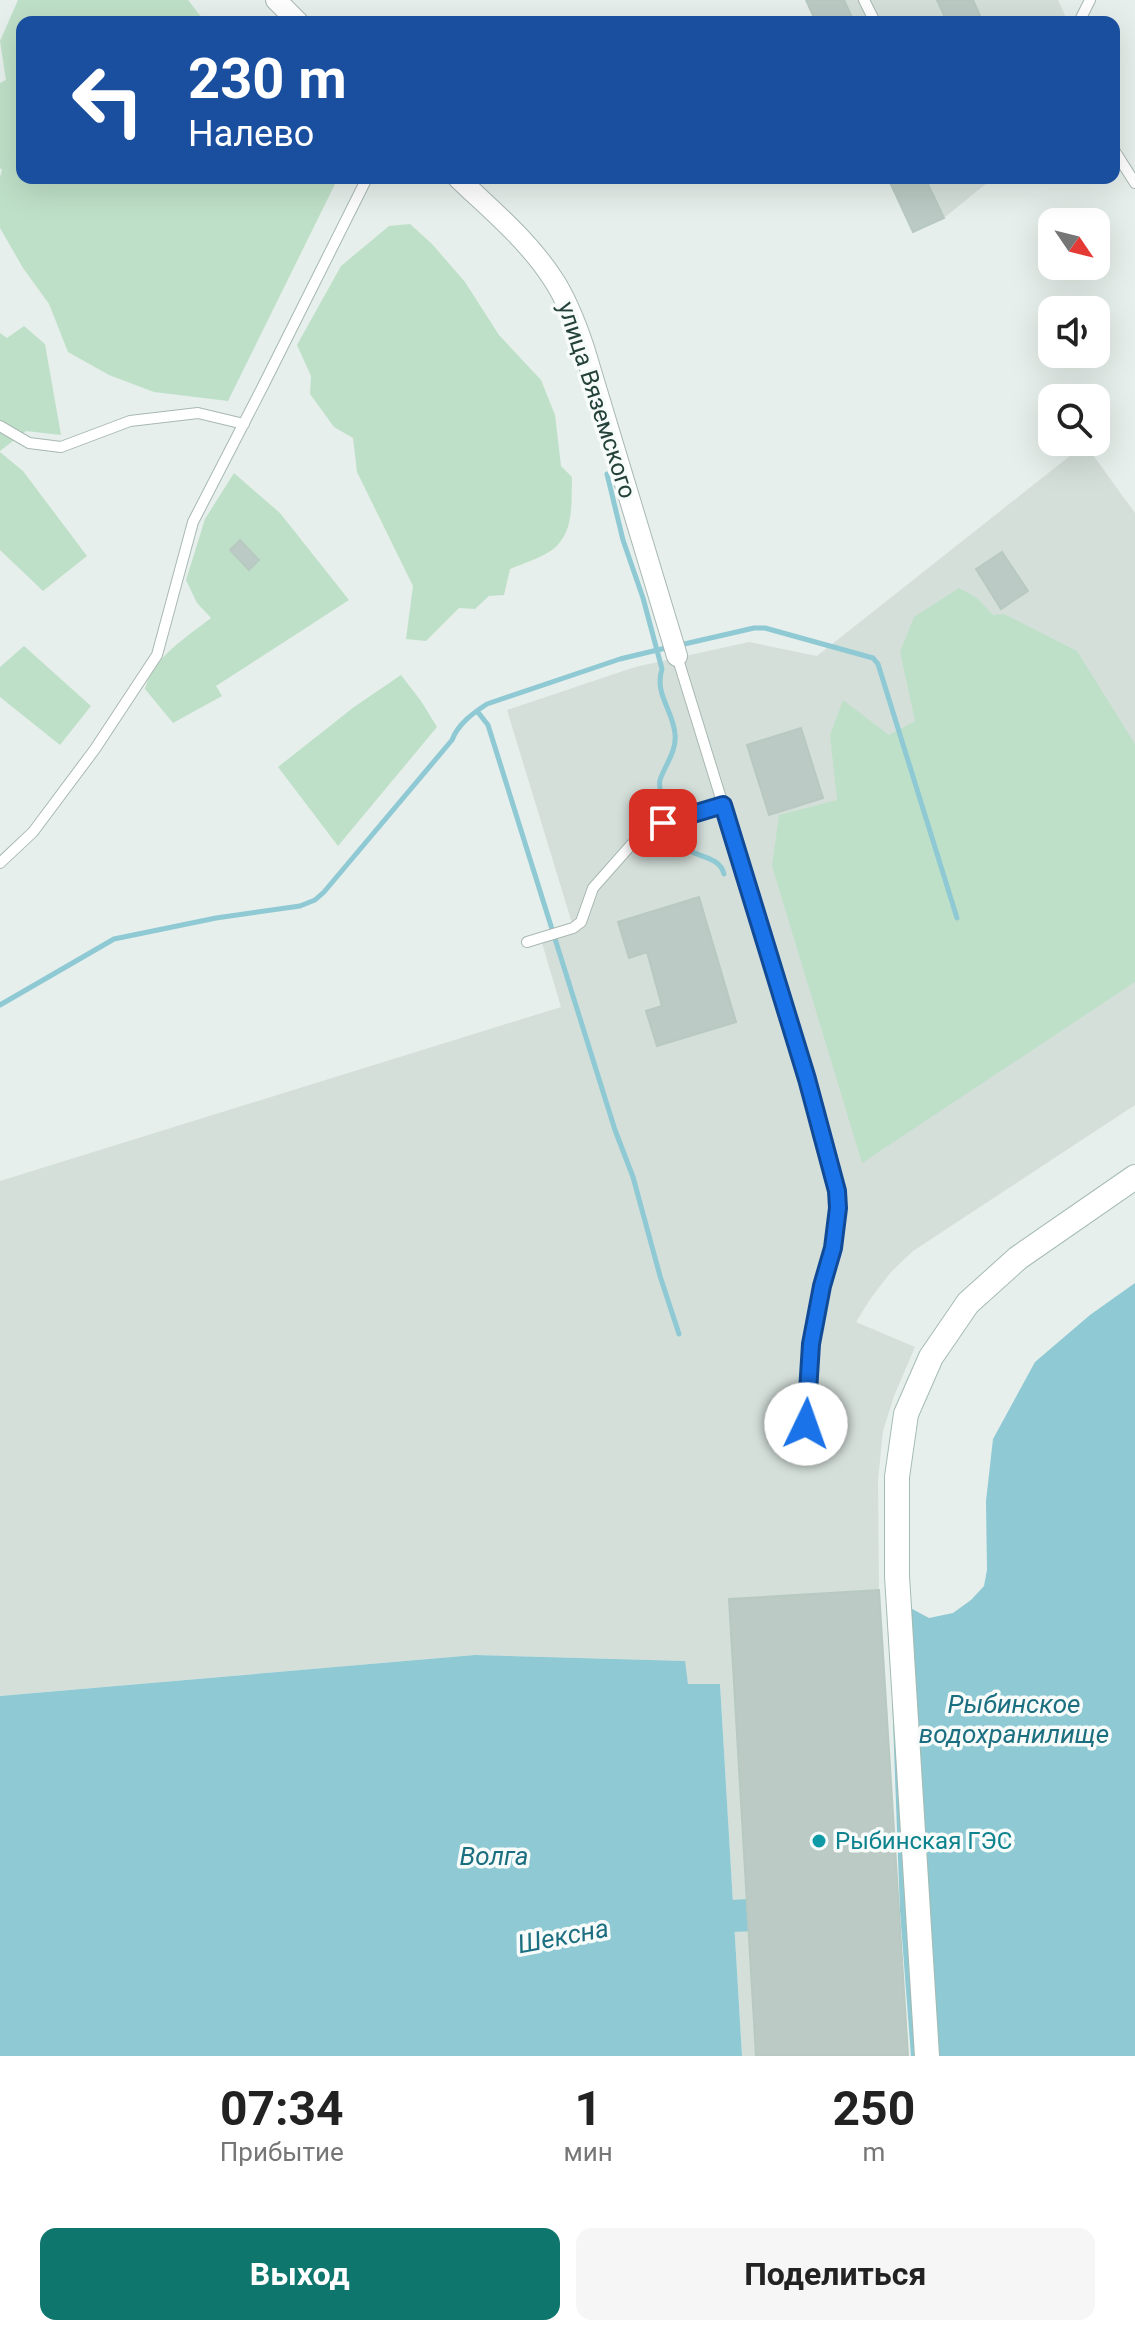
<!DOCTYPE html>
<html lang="ru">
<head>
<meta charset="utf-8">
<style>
	body { margin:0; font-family:Roboto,sans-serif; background:#f6f6f6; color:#222; height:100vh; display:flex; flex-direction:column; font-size:30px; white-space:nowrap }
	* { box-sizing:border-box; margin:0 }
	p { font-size:26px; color:#767676 }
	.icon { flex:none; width:44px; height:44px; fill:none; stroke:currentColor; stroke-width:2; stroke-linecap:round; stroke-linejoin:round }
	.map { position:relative; height:2056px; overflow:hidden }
	.drawer { display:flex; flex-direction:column; background:#fff; flex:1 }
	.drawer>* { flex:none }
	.banner { position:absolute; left:16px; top:16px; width:1104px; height:168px; border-radius:16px; box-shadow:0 8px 32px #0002; background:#1a4fa0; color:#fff; overflow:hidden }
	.needle { width:52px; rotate:125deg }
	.buttons { position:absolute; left:1038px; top:208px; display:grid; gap:16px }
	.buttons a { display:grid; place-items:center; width:72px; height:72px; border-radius:16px; background:#fff; box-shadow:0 8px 32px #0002; font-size:40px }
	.pin { position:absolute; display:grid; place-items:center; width:68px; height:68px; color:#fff; margin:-34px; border-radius:16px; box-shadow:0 4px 12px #0006 }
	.me { position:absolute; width:88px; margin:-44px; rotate:3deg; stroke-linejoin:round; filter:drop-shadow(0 0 6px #0008) }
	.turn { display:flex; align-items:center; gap:28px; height:168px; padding:0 40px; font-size:36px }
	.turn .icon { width:104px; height:104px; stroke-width:2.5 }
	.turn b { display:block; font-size:56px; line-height:68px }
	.eta { display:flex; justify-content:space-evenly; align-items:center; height:136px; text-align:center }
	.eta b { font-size:48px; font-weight:700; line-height:56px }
	.cta { display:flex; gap:16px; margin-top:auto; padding:16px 40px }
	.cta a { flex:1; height:92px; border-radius:16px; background:#0f766e; color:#fff; font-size:32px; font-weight:700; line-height:92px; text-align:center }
	.cta a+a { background:#f6f6f6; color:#222 }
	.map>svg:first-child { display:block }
	.built { fill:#d4dfda }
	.green { fill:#bfe0c8 }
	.water { fill:#8ec9d4 }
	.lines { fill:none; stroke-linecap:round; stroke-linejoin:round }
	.stream { stroke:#8ec9d4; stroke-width:5 }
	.river { stroke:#8ec9d4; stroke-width:32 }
	.building { fill:#bbcac4; stroke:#b8c9c2; stroke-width:2 }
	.service-casing { stroke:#a8b8b2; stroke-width:12 }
	.minor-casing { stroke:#a8b8b2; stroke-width:22 }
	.secondary-casing { stroke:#a4bbb3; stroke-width:26 }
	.service { stroke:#fff; stroke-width:10 }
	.minor { stroke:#fff; stroke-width:20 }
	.secondary { stroke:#fff; stroke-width:24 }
	.route-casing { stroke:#114b97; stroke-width:20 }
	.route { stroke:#1a73e8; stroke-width:14 }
	.culture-dot { fill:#0f9aa8; stroke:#f7fbf9; stroke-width:3 }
	.labels { text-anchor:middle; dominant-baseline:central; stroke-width:7; stroke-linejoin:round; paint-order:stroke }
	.street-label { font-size:24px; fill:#24423a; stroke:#f7fbf9 }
	.culture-label { font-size:24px; fill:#0d838f; stroke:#f7fbf9; text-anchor:start }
	.water-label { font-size:26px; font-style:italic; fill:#1c6f80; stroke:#f7fbf9 }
</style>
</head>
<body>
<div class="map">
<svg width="1135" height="2056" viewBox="0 0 1135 2056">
	<rect width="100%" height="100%" fill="#e6efeb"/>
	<path class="built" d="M 806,0 L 1058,0 L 1068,22 L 816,22 Z
		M 888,178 L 993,178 L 944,218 L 913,233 Z
		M 1085,444 L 1135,513 L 1135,1105 L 913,1251 L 891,1272 L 871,1298 L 856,1322 L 915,1347 L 894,1396 L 883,1431 L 878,1480 L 879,1590 L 908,2056 L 742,2056 L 720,1684 L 688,1684 L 684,1661 L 475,1655 L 0,1696 L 0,1181 L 561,1007 L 542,943 L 575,933 L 507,710 L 635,667 L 749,642 L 817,656 Z"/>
	<path class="green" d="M 18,0 L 188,0 L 205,22 L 22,22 L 22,178 L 338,178 L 228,401 L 154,392 L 109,375 L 68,352 L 49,304 L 23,268 L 0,228 L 0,177 L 2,170 L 0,168 L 0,83 L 6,80 L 0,41 Z
		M 410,224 L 432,244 L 465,282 L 499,335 L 541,380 L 555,415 L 561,466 L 572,477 C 571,502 575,533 552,550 C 541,558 524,563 510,569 L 504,595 L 489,596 L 475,609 L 459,608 L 426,641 L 406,639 L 413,586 L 357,472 L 353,438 L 334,427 L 310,394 L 311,376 L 297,345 L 341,266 L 389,226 Z
		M 24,326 L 45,344 L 61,435 L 26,431 L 0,451 L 0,333 L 7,338 Z
		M 0,452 L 23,471 L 87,556 L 43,591 L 0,550 Z
		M 234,473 L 280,513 L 349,600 L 216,686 L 222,696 L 173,723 L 145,689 C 153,657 187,637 211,618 L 197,603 L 186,580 L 205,519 Z
		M 959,588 L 977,598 L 993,615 L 1004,614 L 1077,651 L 1135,744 L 1135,982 L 862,1163 L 772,866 L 779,815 L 837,800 L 830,735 L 843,700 L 889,735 L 915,721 L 900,652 L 914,617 Z
		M 24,646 L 91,706 L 60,745 L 0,697 L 0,667 Z
		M 401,675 L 421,701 L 437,727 L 338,846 L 278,767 L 354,707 Z"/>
	<path class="water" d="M 1135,1283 L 1135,2056 L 911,2056 L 900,1911 L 889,1614 L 903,1604 L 929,1618 L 953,1613 L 971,1600 L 984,1586 L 987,1570 L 986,1501 L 993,1439 L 1035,1362 L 1090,1315 Z
		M 475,1655 L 685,1661 L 688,1684 L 720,1684 L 742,2056 L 0,2056 L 0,1696 Z"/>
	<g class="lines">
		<path class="stream" d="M 607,474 L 623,540 L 643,598 L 662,669 C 654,694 673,710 675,734 C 677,751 665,765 660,780 C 657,791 673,834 680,844 C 692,858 719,854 724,874
			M 680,645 L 754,628 L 765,628 L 873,658 L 878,664 L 957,918
			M 477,711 L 488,725 L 615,1130 L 633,1177 L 660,1276 L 679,1334
			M 0,1005 L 114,939 L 216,918 L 300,906 L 315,900 L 324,892 L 452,740 C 458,724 473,713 487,704 L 620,659 L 670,647"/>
		<path class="river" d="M 691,1918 L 792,1913"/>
	</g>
	<path class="building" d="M 806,0 L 844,0 L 854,22 L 816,22 Z
		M 937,0 L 973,0 L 983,22 L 947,22 Z
		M 888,178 L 925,178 L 944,218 L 913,232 Z
		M 240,540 L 259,560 L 249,570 L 230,550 Z
		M 1002,552 L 1028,591 L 1001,609 L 976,569 Z
		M 801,728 L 823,798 L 769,815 L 747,745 Z
		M 699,897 L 736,1022 L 657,1046 L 646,1011 L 662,1006 L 647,952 L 629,958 L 618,922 Z
		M 879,1590 L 908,2056 L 756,2056 L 729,1599 Z"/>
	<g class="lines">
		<g class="service-casing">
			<path id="service" d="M 864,0 L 875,22
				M 1079,22 L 1090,0
				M 1114,150 L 1135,183
				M 0,426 L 29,443 L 61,447 L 130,421 L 198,413 L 244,424
				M 677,656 L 791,1025 L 837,1191 C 840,1233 825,1272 816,1313 C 809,1350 808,1387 806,1424
				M 0,863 L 33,832 L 95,749 L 157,655 L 193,522 L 263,386 L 367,178
				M 527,942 L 573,928 L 581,922 L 593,888 L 631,845 L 646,832 L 663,823 L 723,805"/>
		</g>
		<g class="minor-casing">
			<path id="minor" d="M 276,0 L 298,22
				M 458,178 C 491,210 528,240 553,279 C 567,300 576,324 584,348 L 677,656"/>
		</g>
		<g class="secondary-casing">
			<path id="secondary" d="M 927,2056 L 897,1576 L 897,1477 L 906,1414 L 931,1357 L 968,1303 L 1018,1258 L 1135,1177"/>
		</g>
		<use href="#service" class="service"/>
		<use href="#minor" class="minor"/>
		<use href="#secondary" class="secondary"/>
	</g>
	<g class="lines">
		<g class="route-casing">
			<path id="route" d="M 663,823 L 723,805 L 807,1079 L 837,1191 L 838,1208 L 833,1248 L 822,1286 L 811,1344 L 806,1424"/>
		</g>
		<use href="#route" class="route"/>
	</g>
	<circle class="culture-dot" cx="819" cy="1841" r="8"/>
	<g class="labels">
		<g class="street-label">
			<text transform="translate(597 400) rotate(72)">улица Вяземского</text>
		</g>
		<g class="culture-label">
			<text x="835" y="1841">Рыбинская ГЭС</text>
		</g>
		<g class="water-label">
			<text x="1014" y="1704">Рыбинское<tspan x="1014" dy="30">водохранилище</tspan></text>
			<text x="494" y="1856">Волга</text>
			<text transform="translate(563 1936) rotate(-11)">Шексна</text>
		</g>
	</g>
</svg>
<div class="buttons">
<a><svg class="needle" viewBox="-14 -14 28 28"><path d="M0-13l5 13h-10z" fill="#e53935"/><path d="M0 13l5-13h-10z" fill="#767676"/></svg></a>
<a><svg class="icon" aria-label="sound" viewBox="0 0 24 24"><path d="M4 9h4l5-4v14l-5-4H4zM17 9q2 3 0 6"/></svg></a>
<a><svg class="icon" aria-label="search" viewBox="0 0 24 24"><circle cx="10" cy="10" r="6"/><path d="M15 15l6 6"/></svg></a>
</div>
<div class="pin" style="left:663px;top:823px;background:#d93025"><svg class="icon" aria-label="arrive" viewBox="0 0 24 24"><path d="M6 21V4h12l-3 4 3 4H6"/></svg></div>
<svg class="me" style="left:806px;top:1424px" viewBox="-20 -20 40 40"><circle r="19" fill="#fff"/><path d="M0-13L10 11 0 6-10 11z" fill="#1a73e8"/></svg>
<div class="banner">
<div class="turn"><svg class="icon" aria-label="left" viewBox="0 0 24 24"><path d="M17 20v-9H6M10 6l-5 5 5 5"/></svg><div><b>230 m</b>Налево</div></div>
</div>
</div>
<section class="drawer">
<div class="eta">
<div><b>07:34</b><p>Прибытие</p></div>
<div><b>1</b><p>мин</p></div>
<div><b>250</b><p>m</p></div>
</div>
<div class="cta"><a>Выход</a><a>Поделиться</a></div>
</section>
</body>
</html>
